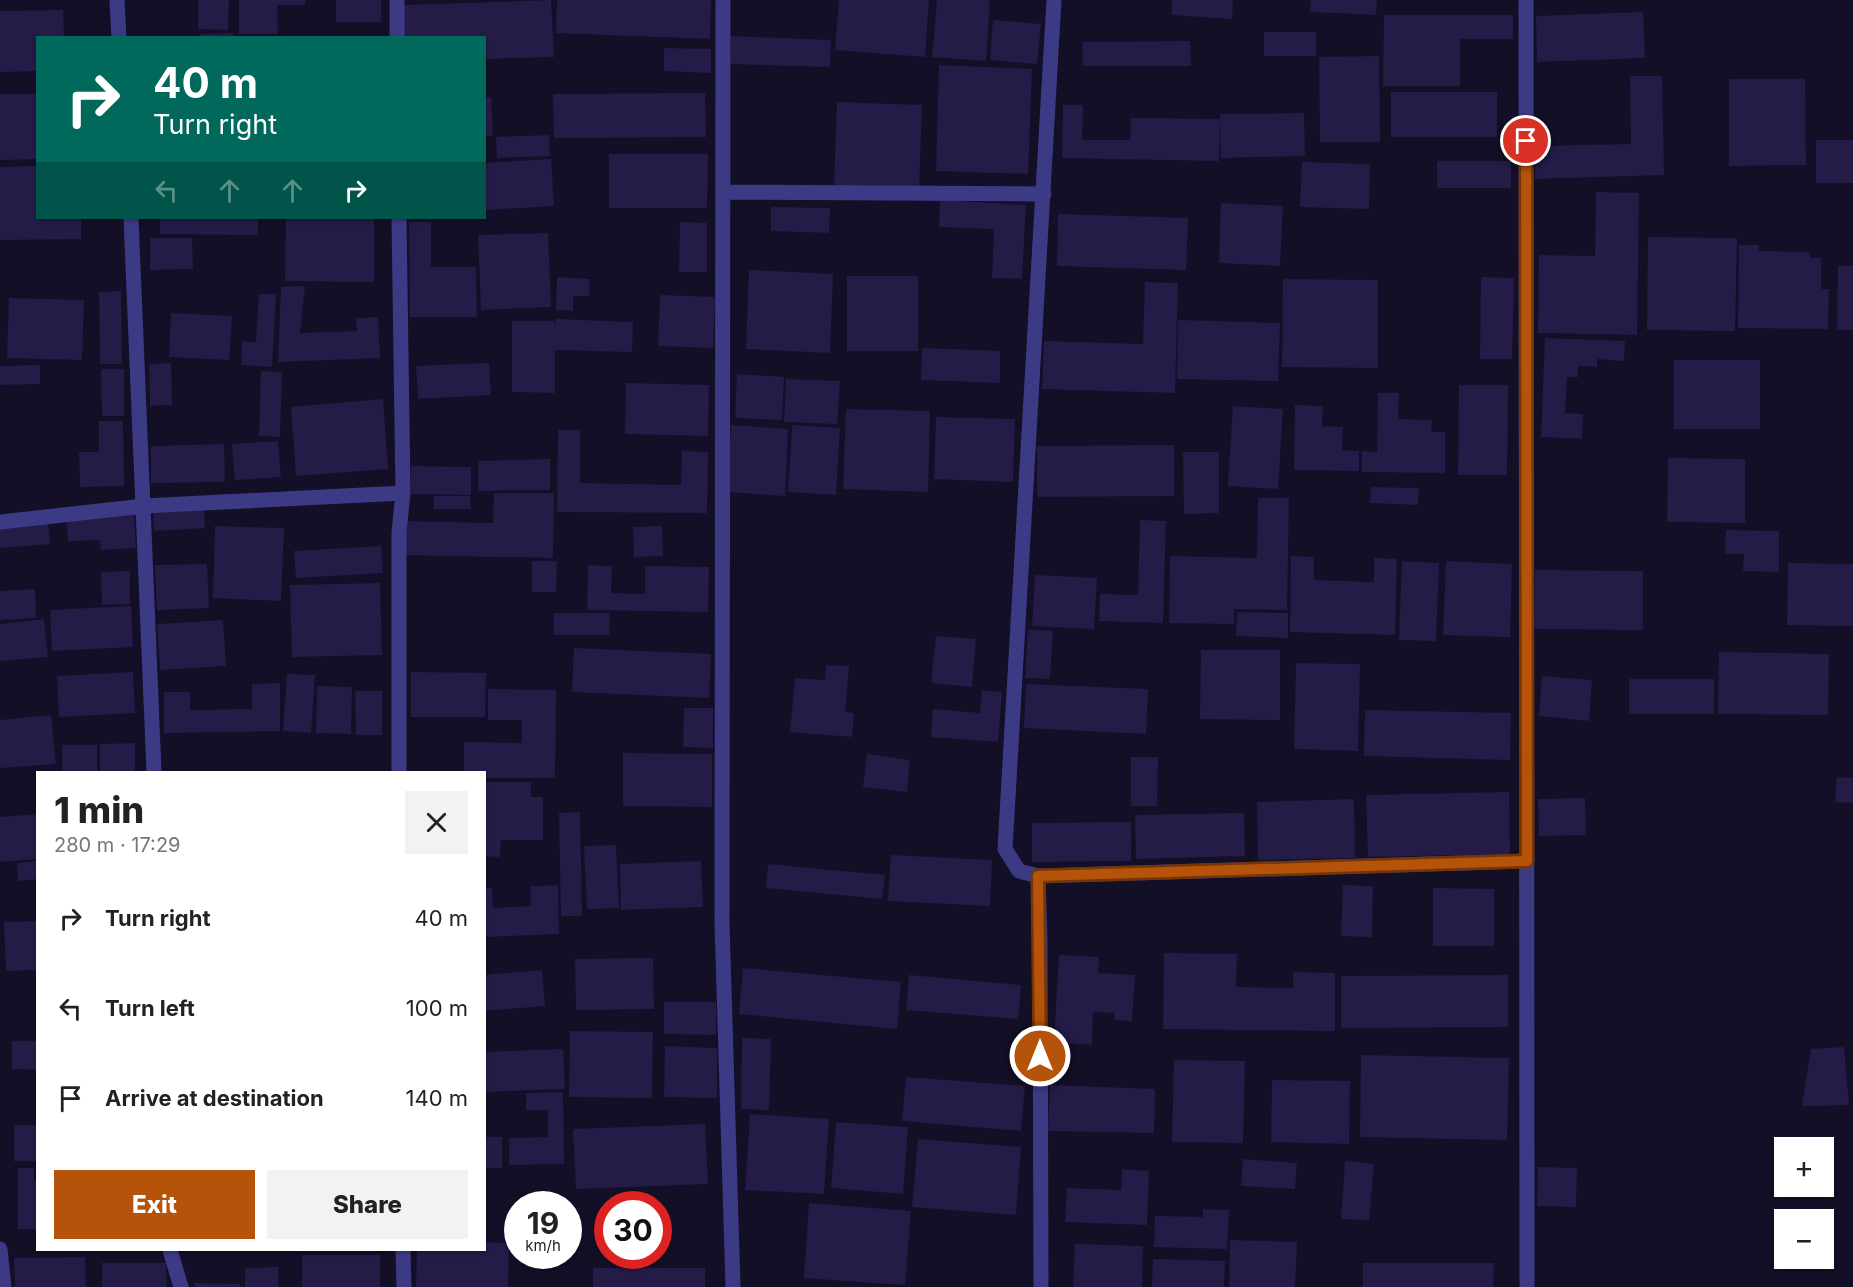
<!DOCTYPE html>
<html lang="en">
<head>
<meta charset="utf-8">
<style>
	body { margin:0; font-family:Inter,sans-serif; background:#f2f2f2; color:#222; height:100vh; display:flex; flex-direction:column; font-size:22px; white-space:nowrap }
	* { box-sizing:border-box; margin:0 }
	p { font-size:20px; color:#767676 }
	.icon { flex:none; width:33px; height:33px; fill:none; stroke:currentColor; stroke-width:2; stroke-linecap:round; stroke-linejoin:round }
	.map { position:relative; flex:1; overflow:hidden }
	.sheet { position:absolute; left:36px; top:771px; width:450px; height:480px; display:flex; flex-direction:column; background:#fff; border-radius:0px; box-shadow:0 2px 4px #0004 }
	.sheet>* { flex:none }
	.hud { position:absolute; left:36px; top:36px; width:450px; height:183px; border-radius:0px; box-shadow:0 2px 4px #0004; background:#00695c; color:#fff; overflow:hidden }
	.fabs { position:absolute; left:1774px; top:1137px; display:grid; gap:12px }
	.fabs a { display:grid; place-items:center; width:60px; height:60px; border-radius:0px; background:#fff; box-shadow:0 2px 4px #0004; font-size:30px }
	.speed { position:absolute; left:504px; top:1191px; display:flex; gap:12px; font-size:30px; font-weight:700; text-align:center }
	.speed>* { display:grid; place-content:center; width:78px; height:78px; border-radius:50%; background:#fff; box-shadow:0 2px 4px #0004; line-height:1 }
	.speed small { font-size:15px; font-weight:400 }
	.speed .limit { border:9px solid #d22; background:#fff; color:#111 }
	.pin { position:absolute; display:grid; place-items:center; width:51px; height:51px; color:#fff; margin:-26px; border:3px solid #fff; border-radius:50%; box-shadow:0 2px 6px #0007 }
	.me { position:absolute; width:66px; margin:-33px; rotate:0deg; stroke-linejoin:round; filter:drop-shadow(0 0 4px #0008) }
	.turn { display:flex; align-items:center; gap:21px; height:126px; padding:0 18px; font-size:27px }
	.turn .icon { width:78px; height:78px; stroke-width:2.5 }
	.turn b { display:block; font-size:42px; line-height:51px }
	.lanes { display:flex; align-items:center; height:57px; padding:0 18px; background:#0003; justify-content:center; gap:30px; direction:ltr }
	.lanes .off { opacity:.35 }
	.round { display:grid; place-items:center; flex:none; width:63px; height:63px; border-radius:0px; background:#f2f2f2 }
	.summary { display:flex; align-items:center; justify-content:space-between; height:102px; padding:0 18px }
	h1 { font-size:36px; font-weight:800; line-height:45px }
	.cta { display:flex; gap:12px; margin-top:auto; padding:12px 18px }
	.cta a { flex:1; height:69px; border-radius:0px; background:#b45309; color:#fff; font-size:24px; font-weight:800; line-height:69px; text-align:center }
	.cta a+a { background:#f2f2f2; color:#222 }
	ul { padding:0; list-style:none }
	li { display:flex; align-items:center; gap:18px; height:90px; padding:0 18px }
	li div { flex:1 }
	li b { display:block; font-size:22px }
	li em { font-style:normal }
	.map>svg:first-child { display:block }
	.building { fill:#241b47 }
	.lines { fill:none; stroke-linecap:round; stroke-linejoin:round }
	.minor { stroke:#3d3a85; stroke-width:15 }
	.route-casing { stroke:#753606; stroke-width:15 }
	.route { stroke:#b45309; stroke-width:10 }
</style>
</head>
<body>
<div class="map">
<svg width="1853" height="1287" viewBox="0 0 1853 1287">
	<rect width="100%" height="100%" fill="#130f26"/>
	<path class="building" d="M 198,0 L 229,0 L 228,30 L 198,29 Z
		M 239,0 L 305,0 L 305,5 L 277,5 L 278,34 L 239,34 Z
		M 336,0 L 381,0 L 381,22 L 336,22 Z
		M 551,0 L 554,57 L 484,59 L 484,38 L 404,38 L 403,5 Z
		M 557,0 L 711,0 L 710,39 L 556,33 Z
		M 839,0 L 929,0 L 925,57 L 835,50 Z
		M 937,0 L 990,0 L 986,61 L 932,57 Z
		M 1172,0 L 1233,0 L 1232,19 L 1172,15 Z
		M 1311,0 L 1377,0 L 1376,15 L 1310,12 Z
		M 63,10 L 64,38 L 38,38 L 38,71 L 0,72 L 0,11 Z
		M 1643,12 L 1645,58 L 1537,62 L 1536,16 Z
		M 1384,15 L 1513,15 L 1513,39 L 1460,39 L 1460,86 L 1383,86 Z
		M 993,20 L 1041,24 L 1037,64 L 990,60 Z
		M 1264,32 L 1316,32 L 1316,56 L 1264,56 Z
		M 233,33 L 233,38 L 199,38 L 199,34 Z
		M 731,36 L 831,40 L 830,67 L 730,64 Z
		M 1190,41 L 1191,66 L 1083,66 L 1082,42 Z
		M 664,48 L 711,49 L 711,73 L 664,71 Z
		M 1379,56 L 1380,142 L 1320,142 L 1319,57 Z
		M 939,65 L 1032,69 L 1028,174 L 936,171 Z
		M 1630,76 L 1662,76 L 1664,175 L 1535,179 L 1535,146 L 1631,144 Z
		M 1729,79 L 1805,79 L 1806,165 L 1729,166 Z
		M 1391,92 L 1497,92 L 1497,137 L 1391,137 Z
		M 705,93 L 706,137 L 554,138 L 553,94 Z
		M 0,94 L 38,94 L 38,159 L 0,160 Z
		M 491,97 L 493,136 L 484,136 L 484,98 Z
		M 837,102 L 922,105 L 919,190 L 834,186 Z
		M 1063,105 L 1083,105 L 1082,140 L 1130,140 L 1131,118 L 1220,119 L 1219,161 L 1062,158 Z
		M 1304,113 L 1305,156 L 1221,158 L 1220,114 Z
		M 549,135 L 550,156 L 497,158 L 496,137 Z
		M 1816,140 L 1853,140 L 1853,183 L 1816,183 Z
		M 609,154 L 708,154 L 707,208 L 609,208 Z
		M 551,159 L 554,206 L 484,210 L 484,163 Z
		M 1437,161 L 1511,161 L 1511,188 L 1437,188 Z
		M 1302,162 L 1370,164 L 1369,209 L 1300,207 Z
		M 38,166 L 38,218 L 81,218 L 81,239 L 0,240 L 0,167 Z
		M 1596,192 L 1639,193 L 1637,335 L 1538,333 L 1539,255 L 1595,256 Z
		M 940,200 L 1026,205 L 1022,279 L 992,278 L 994,229 L 939,227 Z
		M 1221,203 L 1283,206 L 1280,266 L 1219,263 Z
		M 771,207 L 830,208 L 829,233 L 771,231 Z
		M 1058,214 L 1188,218 L 1186,270 L 1057,266 Z
		M 160,218 L 258,218 L 258,235 L 160,234 Z
		M 286,218 L 374,218 L 374,282 L 285,281 Z
		M 409,222 L 431,222 L 431,267 L 476,267 L 477,317 L 410,317 Z
		M 680,222 L 707,223 L 707,272 L 679,272 Z
		M 548,233 L 551,307 L 481,310 L 478,235 Z
		M 1648,237 L 1737,238 L 1735,331 L 1647,330 Z
		M 150,238 L 192,238 L 193,269 L 150,270 Z
		M 1739,245 L 1759,245 L 1759,251 L 1809,252 L 1810,258 L 1821,258 L 1821,289 L 1829,289 L 1828,329 L 1738,328 Z
		M 1838,266 L 1853,266 L 1853,330 L 1837,330 Z
		M 749,270 L 833,274 L 830,353 L 746,349 Z
		M 847,276 L 918,276 L 918,351 L 847,351 Z
		M 557,277 L 590,279 L 589,296 L 573,296 L 573,311 L 556,310 Z
		M 1481,277 L 1514,278 L 1512,359 L 1480,359 Z
		M 1283,279 L 1378,280 L 1378,368 L 1282,367 Z
		M 1145,282 L 1178,283 L 1175,393 L 1042,389 L 1044,341 L 1143,344 Z
		M 305,286 L 300,333 L 357,331 L 356,318 L 378,317 L 380,358 L 278,362 L 281,287 Z
		M 121,291 L 122,364 L 100,364 L 99,292 Z
		M 259,294 L 276,294 L 272,367 L 241,365 L 242,341 L 256,342 Z
		M 660,295 L 715,297 L 713,348 L 658,346 Z
		M 9,298 L 84,300 L 82,360 L 7,358 Z
		M 171,313 L 232,316 L 229,360 L 169,357 Z
		M 556,319 L 633,322 L 632,352 L 555,350 L 555,393 L 512,392 L 512,321 L 555,321 L 555,331 Z
		M 1178,320 L 1280,323 L 1278,381 L 1177,379 Z
		M 1545,338 L 1625,341 L 1624,361 L 1597,359 L 1597,367 L 1578,366 L 1578,377 L 1567,377 L 1565,413 L 1583,414 L 1582,439 L 1541,437 Z
		M 922,348 L 1000,351 L 1000,383 L 921,380 Z
		M 1674,360 L 1760,360 L 1760,429 L 1674,429 Z
		M 171,363 L 172,405 L 150,406 L 149,364 Z
		M 489,363 L 491,395 L 418,399 L 416,366 Z
		M 40,365 L 40,384 L 0,385 L 0,366 Z
		M 101,369 L 124,369 L 124,416 L 102,416 Z
		M 261,371 L 282,372 L 280,437 L 259,436 Z
		M 737,374 L 784,377 L 782,420 L 735,418 Z
		M 786,379 L 840,381 L 837,424 L 784,422 Z
		M 626,383 L 709,385 L 708,436 L 625,434 Z
		M 1459,385 L 1508,385 L 1507,475 L 1458,475 Z
		M 1378,393 L 1399,393 L 1398,419 L 1432,420 L 1431,432 L 1445,432 L 1445,473 L 1362,472 L 1362,451 L 1377,452 Z
		M 383,399 L 388,469 L 296,476 L 291,407 Z
		M 1295,405 L 1323,406 L 1322,426 L 1343,427 L 1342,450 L 1359,451 L 1359,471 L 1294,470 Z
		M 1233,406 L 1283,409 L 1278,489 L 1228,486 Z
		M 846,409 L 930,411 L 928,492 L 843,489 Z
		M 936,417 L 1015,419 L 1013,482 L 934,479 Z
		M 99,421 L 123,421 L 124,486 L 80,487 L 79,452 L 99,452 Z
		M 731,425 L 788,429 L 785,496 L 727,492 Z
		M 792,425 L 840,428 L 836,495 L 788,492 Z
		M 558,430 L 580,430 L 580,483 L 681,485 L 682,451 L 708,452 L 707,513 L 557,512 Z
		M 278,441 L 281,477 L 235,480 L 232,444 Z
		M 224,444 L 225,482 L 151,483 L 151,446 Z
		M 1174,445 L 1174,496 L 1037,497 L 1037,446 Z
		M 1183,452 L 1219,452 L 1219,513 L 1184,514 Z
		M 1668,458 L 1745,459 L 1745,523 L 1667,522 Z
		M 550,459 L 550,490 L 478,491 L 478,461 Z
		M 411,466 L 471,467 L 471,495 L 411,494 Z
		M 1371,487 L 1419,488 L 1418,505 L 1370,503 Z
		M 494,493 L 554,493 L 553,558 L 402,555 L 403,521 L 493,523 Z
		M 434,496 L 470,496 L 471,509 L 434,509 Z
		M 1258,498 L 1289,498 L 1287,610 L 1234,609 L 1234,624 L 1169,623 L 1170,556 L 1257,558 Z
		M 204,509 L 205,528 L 154,531 L 153,511 Z
		M 134,514 L 136,548 L 101,550 L 100,540 L 68,541 L 66,518 Z
		M 1140,520 L 1166,521 L 1163,623 L 1099,621 L 1100,594 L 1138,595 Z
		M 48,522 L 50,544 L 0,548 L 0,525 Z
		M 215,526 L 284,528 L 281,601 L 213,598 Z
		M 662,526 L 663,556 L 634,557 L 633,527 Z
		M 1726,530 L 1779,531 L 1779,572 L 1743,571 L 1744,554 L 1725,554 Z
		M 381,546 L 383,573 L 296,578 L 294,551 Z
		M 1291,556 L 1314,557 L 1314,580 L 1374,582 L 1374,558 L 1397,559 L 1395,635 L 1290,632 Z
		M 532,561 L 557,561 L 556,592 L 532,592 Z
		M 1402,561 L 1439,563 L 1436,641 L 1399,640 Z
		M 1446,561 L 1512,564 L 1510,637 L 1443,635 Z
		M 1788,563 L 1853,564 L 1853,626 L 1787,625 Z
		M 207,564 L 209,608 L 157,610 L 155,565 Z
		M 588,565 L 612,566 L 611,593 L 645,594 L 645,566 L 709,567 L 708,612 L 587,610 Z
		M 1535,570 L 1643,571 L 1643,630 L 1534,629 Z
		M 130,571 L 130,604 L 102,605 L 101,572 Z
		M 1035,575 L 1097,578 L 1094,629 L 1032,626 Z
		M 380,583 L 382,655 L 292,657 L 290,585 Z
		M 35,589 L 36,618 L 0,620 L 0,591 Z
		M 131,606 L 133,647 L 52,651 L 50,610 Z
		M 1237,612 L 1288,613 L 1288,638 L 1236,636 Z
		M 554,613 L 610,613 L 609,635 L 554,635 Z
		M 44,619 L 48,657 L 0,661 L 0,624 Z
		M 223,620 L 226,666 L 160,670 L 157,624 Z
		M 1028,629 L 1053,631 L 1050,679 L 1025,678 Z
		M 936,636 L 976,639 L 972,687 L 931,683 Z
		M 574,648 L 711,654 L 709,698 L 572,692 Z
		M 1201,650 L 1280,650 L 1280,720 L 1200,719 Z
		M 1719,652 L 1829,654 L 1828,715 L 1718,714 Z
		M 1296,663 L 1360,664 L 1358,751 L 1294,749 Z
		M 826,665 L 849,666 L 845,712 L 854,713 L 852,737 L 790,732 L 795,678 L 825,680 Z
		M 133,672 L 135,713 L 59,717 L 57,676 Z
		M 411,672 L 486,673 L 485,717 L 411,717 Z
		M 287,674 L 315,675 L 311,733 L 283,731 Z
		M 1542,676 L 1592,680 L 1589,721 L 1539,716 Z
		M 1629,679 L 1714,679 L 1714,714 L 1629,714 Z
		M 280,683 L 280,731 L 164,733 L 164,692 L 190,692 L 190,710 L 252,709 L 252,684 Z
		M 1026,684 L 1148,689 L 1146,734 L 1024,728 Z
		M 317,686 L 352,687 L 351,734 L 316,733 Z
		M 488,689 L 556,690 L 555,778 L 484,778 L 484,772 L 464,772 L 464,742 L 522,743 L 522,720 L 488,720 Z
		M 982,690 L 1002,692 L 998,742 L 931,737 L 933,709 L 980,713 Z
		M 355,691 L 382,691 L 382,735 L 356,735 Z
		M 684,708 L 713,708 L 713,748 L 683,747 Z
		M 1365,710 L 1511,713 L 1510,760 L 1364,756 Z
		M 51,715 L 56,764 L 0,768 L 0,720 Z
		M 135,743 L 135,772 L 100,772 L 100,744 Z
		M 62,745 L 97,745 L 97,772 L 62,772 Z
		M 623,753 L 712,754 L 712,807 L 623,806 Z
		M 867,754 L 910,760 L 907,792 L 863,787 Z
		M 1131,757 L 1158,757 L 1157,806 L 1131,806 Z
		M 1837,777 L 1853,778 L 1853,803 L 1835,802 Z
		M 484,782 L 531,782 L 531,797 L 543,797 L 543,840 L 501,840 L 500,857 L 484,856 Z
		M 1509,792 L 1510,854 L 1368,857 L 1366,795 Z
		M 1585,798 L 1586,835 L 1539,836 L 1538,799 Z
		M 1354,799 L 1355,858 L 1258,860 L 1257,802 Z
		M 580,812 L 582,916 L 561,916 L 559,813 Z
		M 1244,813 L 1245,856 L 1136,859 L 1135,815 Z
		M 38,814 L 38,859 L 0,862 L 0,817 Z
		M 1131,822 L 1131,861 L 1032,862 L 1032,823 Z
		M 616,845 L 619,908 L 587,909 L 584,846 Z
		M 891,855 L 992,860 L 990,906 L 888,901 Z
		M 38,861 L 38,879 L 18,881 L 17,863 Z
		M 701,861 L 703,907 L 621,910 L 620,864 Z
		M 768,864 L 885,875 L 882,899 L 766,888 Z
		M 558,885 L 559,934 L 484,937 L 484,888 L 492,888 L 493,908 L 531,906 L 530,886 Z
		M 1343,885 L 1373,886 L 1372,937 L 1341,936 Z
		M 1433,888 L 1494,889 L 1494,946 L 1433,946 Z
		M 38,921 L 38,970 L 6,971 L 4,922 Z
		M 1164,953 L 1237,954 L 1236,987 L 1293,988 L 1293,972 L 1335,973 L 1335,1031 L 1163,1029 Z
		M 1059,955 L 1099,957 L 1098,973 L 1135,975 L 1132,1021 L 1114,1020 L 1115,1013 L 1093,1012 L 1092,1045 L 1054,1042 Z
		M 653,958 L 654,1009 L 576,1010 L 575,959 Z
		M 743,968 L 901,982 L 897,1029 L 739,1014 Z
		M 542,970 L 545,1006 L 484,1011 L 484,975 Z
		M 909,975 L 1021,985 L 1018,1019 L 906,1010 Z
		M 1508,975 L 1508,1027 L 1341,1028 L 1341,976 Z
		M 664,1002 L 716,1002 L 716,1035 L 664,1034 Z
		M 570,1031 L 653,1032 L 652,1098 L 569,1097 Z
		M 742,1038 L 771,1039 L 769,1110 L 741,1109 Z
		M 12,1041 L 38,1041 L 38,1070 L 12,1069 Z
		M 665,1046 L 717,1048 L 717,1098 L 664,1097 Z
		M 1844,1047 L 1849,1105 L 1802,1106 L 1811,1049 Z
		M 563,1049 L 565,1089 L 484,1092 L 484,1052 Z
		M 1361,1055 L 1509,1058 L 1507,1140 L 1360,1137 Z
		M 1174,1060 L 1245,1061 L 1243,1143 L 1172,1142 Z
		M 906,1077 L 1025,1086 L 1021,1131 L 902,1121 Z
		M 1272,1080 L 1350,1081 L 1349,1144 L 1271,1142 Z
		M 1050,1085 L 1155,1089 L 1154,1133 L 1048,1131 Z
		M 563,1092 L 564,1164 L 509,1165 L 509,1138 L 548,1137 L 548,1110 L 526,1110 L 526,1093 Z
		M 750,1114 L 829,1119 L 824,1194 L 745,1190 Z
		M 836,1122 L 908,1127 L 903,1194 L 831,1188 Z
		M 705,1124 L 708,1184 L 576,1189 L 573,1129 Z
		M 14,1125 L 38,1125 L 38,1161 L 14,1161 Z
		M 484,1137 L 502,1137 L 502,1168 L 484,1168 Z
		M 918,1139 L 1021,1147 L 1016,1215 L 912,1207 Z
		M 1243,1159 L 1297,1163 L 1295,1189 L 1241,1186 Z
		M 1345,1161 L 1374,1164 L 1369,1220 L 1341,1219 Z
		M 1538,1167 L 1577,1168 L 1576,1207 L 1537,1206 Z
		M 18,1168 L 34,1168 L 34,1182 L 38,1182 L 38,1229 L 18,1229 Z
		M 1122,1169 L 1149,1171 L 1147,1225 L 1065,1222 L 1067,1188 L 1121,1190 Z
		M 809,1203 L 911,1211 L 905,1285 L 804,1278 Z
		M 1203,1209 L 1229,1210 L 1227,1249 L 1154,1247 L 1155,1216 L 1203,1217 Z
		M 1230,1240 L 1297,1242 L 1295,1287 L 1229,1287 Z
		M 484,1242 L 509,1243 L 508,1287 L 416,1287 L 417,1250 L 484,1250 Z
		M 1075,1244 L 1143,1246 L 1142,1287 L 1073,1287 Z
		M 302,1255 L 380,1255 L 380,1287 L 302,1287 Z
		M 85,1257 L 86,1287 L 15,1287 L 14,1258 Z
		M 1153,1259 L 1225,1261 L 1224,1287 L 1152,1287 Z
		M 102,1263 L 166,1263 L 167,1287 L 102,1287 Z
		M 1363,1263 L 1494,1263 L 1493,1287 L 1363,1287 Z
		M 278,1267 L 278,1287 L 245,1287 L 245,1268 Z
		M 593,1268 L 705,1268 L 705,1287 L 593,1287 Z
		M 194,1283 L 240,1284 L 240,1287 L 194,1287 Z"/>
	<g class="lines">
		<path class="minor" d="M 117,0 L 119,38
			M 397,0 L 397,38
			M 723,0 L 722,923 L 733,1287
			M 1054,0 L 1005,849 L 1019,871 L 1038,876 L 1527,861
			M 1526,0 L 1527,1287
			M 723,192 L 1044,194
			M 131,218 L 154,772
			M 0,522 L 144,506 L 403,493
			M 399,772 L 399,532 L 403,493 L 399,218
			M 1038,876 L 1040,940 L 1041,1287
			M 0,1249 L 4,1287
			M 170,1250 L 181,1287
			M 403,1250 L 404,1287"/>
	</g>
	<g class="lines">
		<g class="route-casing">
			<path id="route" d="M 1040,1056 L 1038,876 L 1527,861 L 1526,141"/>
		</g>
		<use href="#route" class="route"/>
	</g>
</svg>
<div class="fabs">
<a>+</a>
<a>−</a>
</div>
<div class="speed"><div>19<small>km/h</small></div><div class="limit">30</div></div>
<div class="pin" style="left:1526px;top:141px;background:#d93025"><svg class="icon" aria-label="arrive" viewBox="0 0 24 24"><path d="M6 21V4h12l-3 4 3 4H6"/></svg></div>
<svg class="me" style="left:1040px;top:1056px" viewBox="-20 -20 40 40"><circle r="17" fill="#b45309" stroke="#fff" stroke-width="3"/><path d="M0-11L8 9 0 5-8 9z" fill="#fff"/></svg>
<div class="hud">
<div class="turn"><svg class="icon" aria-label="right" viewBox="0 0 24 24"><path d="M7 20v-9h11M14 6l5 5-5 5"/></svg><div><b>40 m</b>Turn right</div></div>
<div class="lanes"><svg class="icon off" aria-label="left" viewBox="0 0 24 24"><path d="M17 20v-9H6M10 6l-5 5 5 5"/></svg><svg class="icon off" aria-label="ahead" viewBox="0 0 24 24"><path d="M12 20V5M6 11l6-6 6 6"/></svg><svg class="icon off" aria-label="ahead" viewBox="0 0 24 24"><path d="M12 20V5M6 11l6-6 6 6"/></svg><svg class="icon" aria-label="right" viewBox="0 0 24 24"><path d="M7 20v-9h11M14 6l5 5-5 5"/></svg></div>
</div>
<section class="sheet">
<div class="summary"><div><h1>1 min</h1><p>280 m · 17:29</p></div><a class="round"><svg class="icon" aria-label="close" viewBox="0 0 24 24"><path d="M6 6l12 12M18 6L6 18"/></svg></a></div>
<ul>
<li><svg class="icon" aria-label="right" viewBox="0 0 24 24"><path d="M7 20v-9h11M14 6l5 5-5 5"/></svg><div><b>Turn right</b></div><em>40 m</em></li>
<li><svg class="icon" aria-label="left" viewBox="0 0 24 24"><path d="M17 20v-9H6M10 6l-5 5 5 5"/></svg><div><b>Turn left</b></div><em>100 m</em></li>
<li><svg class="icon" aria-label="arrive" viewBox="0 0 24 24"><path d="M6 21V4h12l-3 4 3 4H6"/></svg><div><b>Arrive at destination</b></div><em>140 m</em></li>
</ul>
<div class="cta"><a>Exit</a><a>Share</a></div>
</section>
</div>
</body>
</html>
